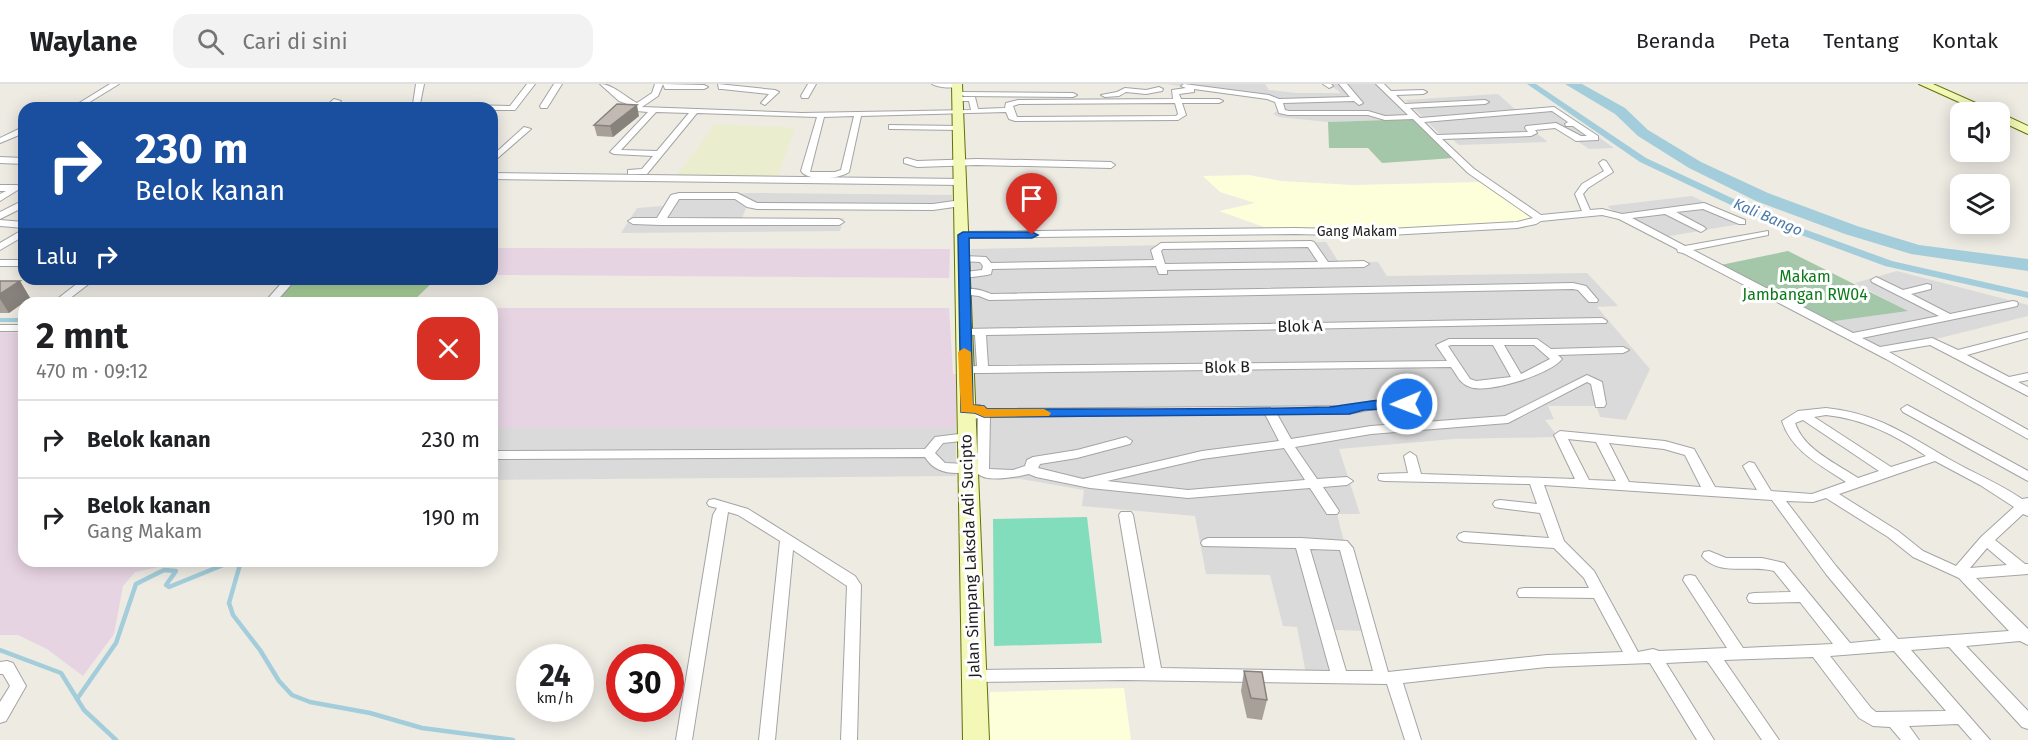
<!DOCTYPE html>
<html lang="id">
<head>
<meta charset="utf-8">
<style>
  body { margin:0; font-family:"Fira Sans",sans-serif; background:#f2f2f2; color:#202124; height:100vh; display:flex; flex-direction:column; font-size:22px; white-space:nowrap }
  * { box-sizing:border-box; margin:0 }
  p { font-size:20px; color:#757577 }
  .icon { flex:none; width:33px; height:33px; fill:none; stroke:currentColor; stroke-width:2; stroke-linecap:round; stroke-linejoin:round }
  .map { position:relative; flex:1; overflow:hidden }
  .side { position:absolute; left:18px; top:213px; width:480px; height:270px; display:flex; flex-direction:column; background:#fff; border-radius:18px; box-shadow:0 3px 15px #0003 }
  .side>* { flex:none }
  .banner { position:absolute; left:18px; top:18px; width:480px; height:183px; border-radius:18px; box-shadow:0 3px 15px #0003; background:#1a4fa0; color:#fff; overflow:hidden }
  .buttons { position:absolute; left:1950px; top:18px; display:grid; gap:12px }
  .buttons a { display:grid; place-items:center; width:60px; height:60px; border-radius:12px; background:#fff; box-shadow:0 3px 15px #0003; font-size:30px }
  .speed { position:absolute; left:516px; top:560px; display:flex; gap:12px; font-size:30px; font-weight:700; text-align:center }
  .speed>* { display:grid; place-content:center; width:78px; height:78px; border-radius:50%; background:#fff; box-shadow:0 3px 15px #0003; line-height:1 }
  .speed small { font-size:15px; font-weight:400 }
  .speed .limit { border:9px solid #d22; background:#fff; color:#111 }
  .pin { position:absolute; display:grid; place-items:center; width:51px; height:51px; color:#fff; margin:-62px -26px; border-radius:50% 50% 50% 0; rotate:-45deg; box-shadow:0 0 6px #0007 }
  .pin .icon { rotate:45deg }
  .me { position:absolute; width:66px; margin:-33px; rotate:269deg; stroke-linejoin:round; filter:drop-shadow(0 0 4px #0008) }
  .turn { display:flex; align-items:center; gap:21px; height:126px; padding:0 18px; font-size:27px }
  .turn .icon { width:78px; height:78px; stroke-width:2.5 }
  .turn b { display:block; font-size:42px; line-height:51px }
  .then { display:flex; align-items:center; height:57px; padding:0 18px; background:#0003; gap:12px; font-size:22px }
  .round { display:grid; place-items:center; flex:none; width:63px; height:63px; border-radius:18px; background:#f2f2f2 }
  .head { display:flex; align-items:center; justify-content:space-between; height:102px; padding:0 18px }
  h1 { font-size:36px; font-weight:700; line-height:45px }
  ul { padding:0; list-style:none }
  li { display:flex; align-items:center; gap:18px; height:78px; padding:0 18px; border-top:2px solid #e0e0e0 }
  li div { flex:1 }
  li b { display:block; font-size:22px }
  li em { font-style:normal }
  header { display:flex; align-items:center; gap:36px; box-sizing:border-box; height:84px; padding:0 30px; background:#fff; border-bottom:2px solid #e0e0e0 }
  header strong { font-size:28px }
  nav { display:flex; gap:33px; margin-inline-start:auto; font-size:21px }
  .search { width:420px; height:54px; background:#f2f2f2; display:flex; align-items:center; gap:15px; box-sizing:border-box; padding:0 21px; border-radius:18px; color:#757577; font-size:22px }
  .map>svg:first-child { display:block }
  .residential { fill:#dbdada }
  .industrial { fill:#e7d4e3 }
  .education { fill:#fdffdb }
  .farmland { fill:#eaedce }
  .forest { fill:#a5cd98 }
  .cemetery { fill:#a4c7aa }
  .pitch { fill:#81ddbc }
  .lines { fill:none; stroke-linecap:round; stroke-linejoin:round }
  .stream-far1 { stroke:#a3cddb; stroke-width:4 }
  .stream { stroke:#a3cddb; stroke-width:4.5 }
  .canal { fill:#a3cddb; fill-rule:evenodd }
  .river { fill:#a3cddb; fill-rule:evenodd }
  .street-casing { stroke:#a4a4a4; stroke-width:2 }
  .secondary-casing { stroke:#627206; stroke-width:2 }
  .street { fill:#fff; fill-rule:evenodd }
  .secondary { fill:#f3f8b6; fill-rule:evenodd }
  .wall { fill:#a7a099 }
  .shaded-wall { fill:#88827d }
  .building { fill:#c2bab2; stroke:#88827d; stroke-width:1.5 }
  .route { fill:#1a73e8; stroke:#114b97; stroke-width:1.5 }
  .slow { fill:#f59e0b }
  .labels { text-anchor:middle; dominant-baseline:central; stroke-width:6; stroke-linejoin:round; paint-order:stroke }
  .far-street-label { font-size:14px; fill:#1d1d1d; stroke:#fff }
  .far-water-label { font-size:15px; font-style:italic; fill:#4b78ab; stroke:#fff }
  .park-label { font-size:16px; fill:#0c7919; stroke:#fff }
  .street-label { font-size:16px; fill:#1d1d1d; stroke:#fff }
</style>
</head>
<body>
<header>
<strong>Waylane</strong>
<div class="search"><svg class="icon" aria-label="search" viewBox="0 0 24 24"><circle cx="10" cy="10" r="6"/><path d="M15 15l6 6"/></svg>Cari di sini</div>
<nav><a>Beranda</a><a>Peta</a><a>Tentang</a><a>Kontak</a></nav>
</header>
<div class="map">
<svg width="2028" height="656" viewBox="0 0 2028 656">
  <rect width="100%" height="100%" fill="#eeebe3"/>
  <g class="residential">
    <path d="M1166,0H1265L1269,6L1296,9H1341L1329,0H1375L1414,35L1328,38L1279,33L1273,30L1277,27L1276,19L1273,15Z"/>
    <path d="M1498,10L1518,28L1557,24L1614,64L1589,65L1556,43L1532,46L1548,58L1459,61L1453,56H1446L1405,16Z"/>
    <path d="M756,109L952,111V125L746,124L742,134H844L840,147L621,149L637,124L663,122L671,110Z"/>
    <path d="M1692,112L1746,139L1664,153L1616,129L1607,122Z"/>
    <path d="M1326,158L1338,177L1378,178L1387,192L1587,189L1618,222L1597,223L1650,285L1626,336L1600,333L1596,322H1548L1554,335L1545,336L1558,353L1453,355L1339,365L1360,430H1337L1367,547L1334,546L1347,590H1306L1297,543L1283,542L1270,491L1206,490L1195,432L1082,422L1084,406L1021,395L973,393L971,165Z"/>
    <path d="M1897,187L2028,221V232L1936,255L1879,263L1828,238L1907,227L1855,199Z"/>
    <path d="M492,344H956V392L492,396Z"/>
  </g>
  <g class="industrial">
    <path d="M492,164L950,165L949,194L492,191Z"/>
    <path d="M492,224H949L953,290H957L956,344H492Z"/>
    <path d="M0,248L24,249V477H213L182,478L135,488L123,502L114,550L83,592L47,565L18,551H0Z"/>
  </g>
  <g class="education">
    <path d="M1249,91L1281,97L1353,101L1482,98L1530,132L1529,135L1517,138L1395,144L1264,143L1219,127L1255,119L1220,108L1203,92Z"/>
    <path d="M1124,604L1131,656H989L990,608Z"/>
  </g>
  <path class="farmland" d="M715,40L795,44L777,95L675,94Z"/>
  <path class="forest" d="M294,195H436L411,219H272Z"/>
  <g class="cemetery">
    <path d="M1414,35L1454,74L1382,79L1368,64H1329L1328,38Z"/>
    <path d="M1788,167L1908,227L1828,238L1716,182Z"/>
  </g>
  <path class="pitch" d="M1087,433L1102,559L994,562L993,435Z"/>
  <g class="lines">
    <path class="stream-far1" d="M0,236H24"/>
    <g class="stream">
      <path d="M241,477L229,519L233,531L260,566L279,597L292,611L310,618L370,629L422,644L513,656"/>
      <path d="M0,566L61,589L84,626L116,656"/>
      <path d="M77,615L116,559L136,500L164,486L176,487L166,501L169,503L233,477"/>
    </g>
    <path class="canal" d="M1527,0H1536L1646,74L1779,136L1892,177L2028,208V214L1885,182L1771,140L1640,78Z"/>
    <path class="river" d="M1565,0H1582L1625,24L1648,46L1701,78L1768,109L1857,142L1919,161L2028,175V187L1911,170L1845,150L1756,117L1689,84L1638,52L1615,30Z"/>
    <g class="street-casing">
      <g id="street">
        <path d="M110,0H119L80,24H71Z"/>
        <path d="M416,0H424L420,20L510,22L527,0H535L515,26H492V24L366,23L362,21L366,19L413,20Z"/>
        <path d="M554,0H562L547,24H541L540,22Z"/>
        <path d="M600,0C613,0 625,13 637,19L652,9L655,0H663L658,12L642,23L802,29L971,26L969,17H954L953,15L957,13H975L978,25L1005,24L1006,19L1018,16L1173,15L1172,6L1186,4L1181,2L1184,0L1269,11L1279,15L1350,13L1339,0H1347L1363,19L1359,21L1354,17L1283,19L1285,26L1289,27H1368L1385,32L1408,31L1376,0H1384L1391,7L1423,6L1427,8L1423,10L1396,11L1405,20L1485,16L1489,18L1485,20L1410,24L1420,34L1554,23L1598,52V56L1576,57L1555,44L1535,46L1537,49L1531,52L1442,55L1474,85L1541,131L1582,127L1575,110L1582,100L1604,87L1599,79L1603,76L1606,77L1613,88L1588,104L1583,110L1590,126L1602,125L1622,130L1704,119L1745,136V140H1739L1703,125L1676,128L1704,143L1706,145L1701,148L1665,130L1632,134L1685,162L1768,147V151L1693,166L1853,249L1939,232L1872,198L1871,196L1876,193L1903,206L1927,200L1931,201V205L1911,210L1950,230L2013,217L2017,218L2018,220L2017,222L2013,223L1862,254L1880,263L1932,254L1958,266L2028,248V254L1967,271L2009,293L2028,289V296L2018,298L2028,303V312L1930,261L1889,268L2028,346V355L1886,275L1683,169L1678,168L1677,165L1619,135L1602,131L1541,137L1536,140L1517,144L1371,152L1296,150L963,154L958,151L963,148L1296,144L1371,146L1517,138L1533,134L1468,89L1413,35L1385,36L1368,31H1288L1279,29L1275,18L1267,15L1194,5V8L1179,10L1181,15H1219L1223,17L1219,19H1182L1186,31L1178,36L1015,37L1009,35L1006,28L861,32L849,88C840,95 808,98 801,87L817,33L697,29L647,90H628V86L642,85L653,72L614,70L610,68L648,28L636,27L635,23L619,17ZM1175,19L1178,30L1176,32L1017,33L1013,22L1019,20ZM1552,27L1568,38L1565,40L1566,42H1573L1587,52H1581L1556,39L1526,42L1525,44L1528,48L1437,51L1424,38ZM656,28L689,29L657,67L621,66ZM854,32L841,86L835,88H810L824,33Z"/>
        <path d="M663,0L704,1L708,3L704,5H665Z"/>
        <path d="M718,0L775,6L779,8L765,21L761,19L769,10L722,5H719Z"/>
        <path d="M808,0H816L808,14H802L801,12Z"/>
        <path d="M932,0H960L961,1C954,5 939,4 932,0Z"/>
        <path d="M1323,0H1331L1333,2L1329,4Z"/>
        <path d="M1159,3L1163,5L1162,7L1146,10L1126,8L1119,12L1105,13L1101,11L1117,8L1125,4L1146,6Z"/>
        <path d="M961,8L1073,9L1077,11L1073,13L964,12L960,10Z"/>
        <path d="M334,15L341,17L333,24H324Z"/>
        <path d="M889,41L959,42L963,44L959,46L892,45H889Z"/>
        <path d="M524,43L531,45L492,79V72Z"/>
        <path d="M21,44H24V49L0,59V54Z"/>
        <path d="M0,73L24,74V80L0,79Z"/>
        <path d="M907,74L917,77L977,75L1111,78L1115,81L1111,84L977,81L917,83L904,79V75Z"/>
        <path d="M492,89L962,95L966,98L962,101L492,95Z"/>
        <path d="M0,101H17L21,104L0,117V110L6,107H0Z"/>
        <path d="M679,109H737L757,119L933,120L961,116L966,119L961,122L933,126L757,125L747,123L735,115H679L667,134L839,135L844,138L839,141H660L633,140L628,137L633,134H657L671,111Z"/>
        <path d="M24,116V123L0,135V128Z"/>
        <path d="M0,136L24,138V144L0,142Z"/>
        <path d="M24,145V152L0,166V159Z"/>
        <path d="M1311,157L1314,158L1328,178L1364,177L1369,180L1364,183L1167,186V190H1159L1156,182L992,185L991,190L987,191L965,194L960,191L965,188L982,186L983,182L980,178L961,177V173L964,172L986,173L991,179L1154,176L1151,166L1161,159ZM1308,163L1318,178L1165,180L1161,167L1163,165Z"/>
        <rect x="0" y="176" width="24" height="6"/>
        <path d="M83,195H95L64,219H52Z"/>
        <path d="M285,195H296L275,219H264Z"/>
        <path d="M1573,199L1586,202L1598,216L1597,218H1589L1578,206L1573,205L989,216L979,212L961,210L960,208C968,202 982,206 991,210Z"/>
        <path d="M1602,234L1607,237L1606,239L986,251L988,282L1447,277L1436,261L1449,255H1537L1551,265L1623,263L1629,266L1623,269L1558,271L1562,275C1551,290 1488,310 1470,303C1460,300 1457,291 1451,283L983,289H965L959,286L965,283L977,282L975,251L960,250L959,248L964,245ZM1451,261H1493L1511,293L1476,297L1470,295L1448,262ZM1504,261H1534L1550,275L1521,290Z"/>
        <rect x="0" y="241" width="24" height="6"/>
        <path d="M1587,291L1602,298L1606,320L1604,323H1596L1591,300L1587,298L1508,339L1371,350L1295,363L1317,395L1347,393L1353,397L1347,401L1323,403L1339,427L1337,430H1327L1310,404L1188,414L1090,404L1036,393L1029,390C1016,393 986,399 977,389L978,334L966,337L960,333L962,330L975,327L973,325L975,322L979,321L987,325L1349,322L1373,317L1421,316L1417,307L1423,303L1427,305L1433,317L1428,323L1424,324L1373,325L1349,330H1277L1291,355L1371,342L1505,332ZM1265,330L1279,357L1202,367L1083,395L1038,384L1040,380L1077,374L1130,360L1132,357L1126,353L1077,366L1033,373L1027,376L1025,382L1013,386L989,385L990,333ZM1284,364L1305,396L1188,406L1107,397L1202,375Z"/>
        <path d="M1907,321L2028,387V397L1903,328L1901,325Z"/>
        <path d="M1826,324C1877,329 1907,351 1949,375C1973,389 1999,399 2022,415L2028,414V432L2023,430L1995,456L2025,480H2028V490L1976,494L2028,545V561L2020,557L1966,562L2028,627V645L2022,643L1949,563L1911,566L1990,656H1972L1958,640L1909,642L1919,656H1901L1890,643L1873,642L1859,634L1813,573L1724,576L1779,656H1762L1707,577L1666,579L1714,656H1697L1650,579L1547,583L1403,599L1421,656H1405L1387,600L1124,596L973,598L967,596L965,592L967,588L973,586L1145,584L1119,431L1121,428H1131L1133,431L1161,584L1330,587L1296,464L1203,462L1201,459L1203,456L1208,454H1301L1347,457L1353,464L1388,588L1547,571L1623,568L1594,514L1519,513L1517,509L1519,505L1524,504H1589L1584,494L1554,464L1464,458L1459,456L1457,453L1459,450L1464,448L1549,454L1540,429L1500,424L1495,423L1493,420L1495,417L1500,416L1537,420L1530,400L1384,397L1379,396L1378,393L1379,390L1408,389L1404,372L1410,368L1416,372L1421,390L1575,395L1554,351L1560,347L1665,357L1694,365L1715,403L1757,406L1743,382L1749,378L1754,379L1771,407L1812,410L1846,398C1821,381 1792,368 1782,337L1798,327ZM1826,331C1864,335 1895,351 1926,372L1891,383L1814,333ZM1803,336L1879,387L1858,394C1836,379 1804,366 1795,339ZM1568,355L1596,358L1616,397L1589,396ZM1609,359L1664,365L1685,371L1701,403L1629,398ZM1935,377L1980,401L2014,423L1981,453L1956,482L1923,467L1898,447L1839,410ZM1544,401L1772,416L1826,490L1881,556L1850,559L1784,479L1762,474H1726L1709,467L1704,468L1702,472C1718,493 1752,480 1774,487L1791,508L1754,509L1749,510L1747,514L1749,518L1754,519L1800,518L1833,560L1743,564L1695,492L1690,491L1685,492L1683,496L1727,564L1659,567L1653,565L1638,568L1594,487L1564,457ZM1826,414L1888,453L1913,473L1959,494L2009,547L1898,555L1836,482L1786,417L1813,418ZM1987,464L2007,481L1970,484ZM1310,465L1340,466L1373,587H1346ZM1894,567L1946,627L1876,628L1871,624L1830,572Z"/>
        <path d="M967,349L971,350L973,353L971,356L943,359L935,369L945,379L968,380L974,384L973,387C955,391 935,390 925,373L492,375V367L925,365L935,353Z"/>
        <path d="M714,415L748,425L855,492L861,501L857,656H841L847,502L793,466L775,656H759L780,457L738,431L728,428L692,656H676L713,431L717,424L709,422L707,419L709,416Z"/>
        <path d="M7,577L13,579L26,602L6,637L0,639V618L10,602L3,590H0V578Z"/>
      </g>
    </g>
    <g class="secondary-casing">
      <g id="secondary">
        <path d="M952,0H962L989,656H963Z"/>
        <path d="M1919,0H1933L1996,28H1981Z"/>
        <path d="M2000,29L2028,42V50L2000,37Z"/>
      </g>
    </g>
    <use href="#street" class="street"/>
    <use href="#secondary" class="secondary"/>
  </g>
  <g class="wall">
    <path d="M639,32L613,53L597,52L594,41Z"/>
    <path d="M0,197H20L30,214L9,229H0Z"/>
    <path d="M1244,587L1267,616L1262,636L1247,634L1241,607Z"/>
  </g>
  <g class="shaded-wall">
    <path d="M637,21L639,32L613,53L610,42Z"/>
    <path d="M20,197L30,214L9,229L0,215V210Z"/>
  </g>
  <g class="building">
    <path d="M617,20L637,21L610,42L594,41Z"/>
    <path d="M0,197H20L0,210Z"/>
    <path d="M1244,587L1262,588L1267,616L1251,614Z"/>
  </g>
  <path class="route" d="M963,148H1032L1038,151L1032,154H969L973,321L984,322L987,325C1101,325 1215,326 1329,323C1346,322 1403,308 1414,320L1407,324L1364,326L1349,330L984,333L975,329L961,328L958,151Z"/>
  <path class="slow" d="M964,264L971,268L973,321L984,322L987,325H1044L1051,329L1049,332L984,333L975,329L961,328L958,268Z"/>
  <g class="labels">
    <g class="far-street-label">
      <text x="1357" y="147">Gang Makam</text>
    </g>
    <g class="far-water-label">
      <text transform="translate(1768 133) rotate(23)">Kali Bango</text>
    </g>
    <g class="park-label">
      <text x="1805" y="192">Makam<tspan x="1805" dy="18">Jambangan RW04</tspan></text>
    </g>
    <g class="street-label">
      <text transform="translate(1300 242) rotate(-1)">Blok A</text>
      <text transform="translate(1227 283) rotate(-1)">Blok B</text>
      <text transform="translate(970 472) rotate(-92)">Jalan Simpang Laksda Adi Sucipto</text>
    </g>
  </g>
</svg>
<div class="buttons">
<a><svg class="icon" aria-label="sound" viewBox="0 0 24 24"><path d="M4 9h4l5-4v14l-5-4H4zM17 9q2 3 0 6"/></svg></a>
<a><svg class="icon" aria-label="layers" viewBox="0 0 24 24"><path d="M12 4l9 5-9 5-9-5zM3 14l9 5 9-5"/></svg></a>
</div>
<div class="speed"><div>24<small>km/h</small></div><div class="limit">30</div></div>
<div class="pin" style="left:1032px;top:151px;background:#d93025"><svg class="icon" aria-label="arrive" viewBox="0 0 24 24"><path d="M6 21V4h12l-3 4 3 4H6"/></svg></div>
<svg class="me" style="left:1407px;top:320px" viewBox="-20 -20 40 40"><circle r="17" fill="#1a73e8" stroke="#fff" stroke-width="3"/><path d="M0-11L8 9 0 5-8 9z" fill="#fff"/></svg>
<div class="banner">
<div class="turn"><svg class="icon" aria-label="right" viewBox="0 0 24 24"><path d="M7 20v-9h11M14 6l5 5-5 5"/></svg><div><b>230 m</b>Belok kanan</div></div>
<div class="then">Lalu<svg class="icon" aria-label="right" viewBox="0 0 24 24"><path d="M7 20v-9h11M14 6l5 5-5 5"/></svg></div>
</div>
<section class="side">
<div class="head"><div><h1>2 mnt</h1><p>470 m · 09:12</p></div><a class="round" style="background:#d93025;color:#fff"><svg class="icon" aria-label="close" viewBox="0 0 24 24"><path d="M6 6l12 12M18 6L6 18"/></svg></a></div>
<ul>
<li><svg class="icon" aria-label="right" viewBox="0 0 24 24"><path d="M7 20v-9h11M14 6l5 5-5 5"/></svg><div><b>Belok kanan</b></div><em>230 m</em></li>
<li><svg class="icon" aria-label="right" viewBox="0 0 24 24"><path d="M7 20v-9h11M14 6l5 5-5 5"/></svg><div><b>Belok kanan</b><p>Gang Makam</p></div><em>190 m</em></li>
</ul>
</section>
</div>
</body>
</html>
